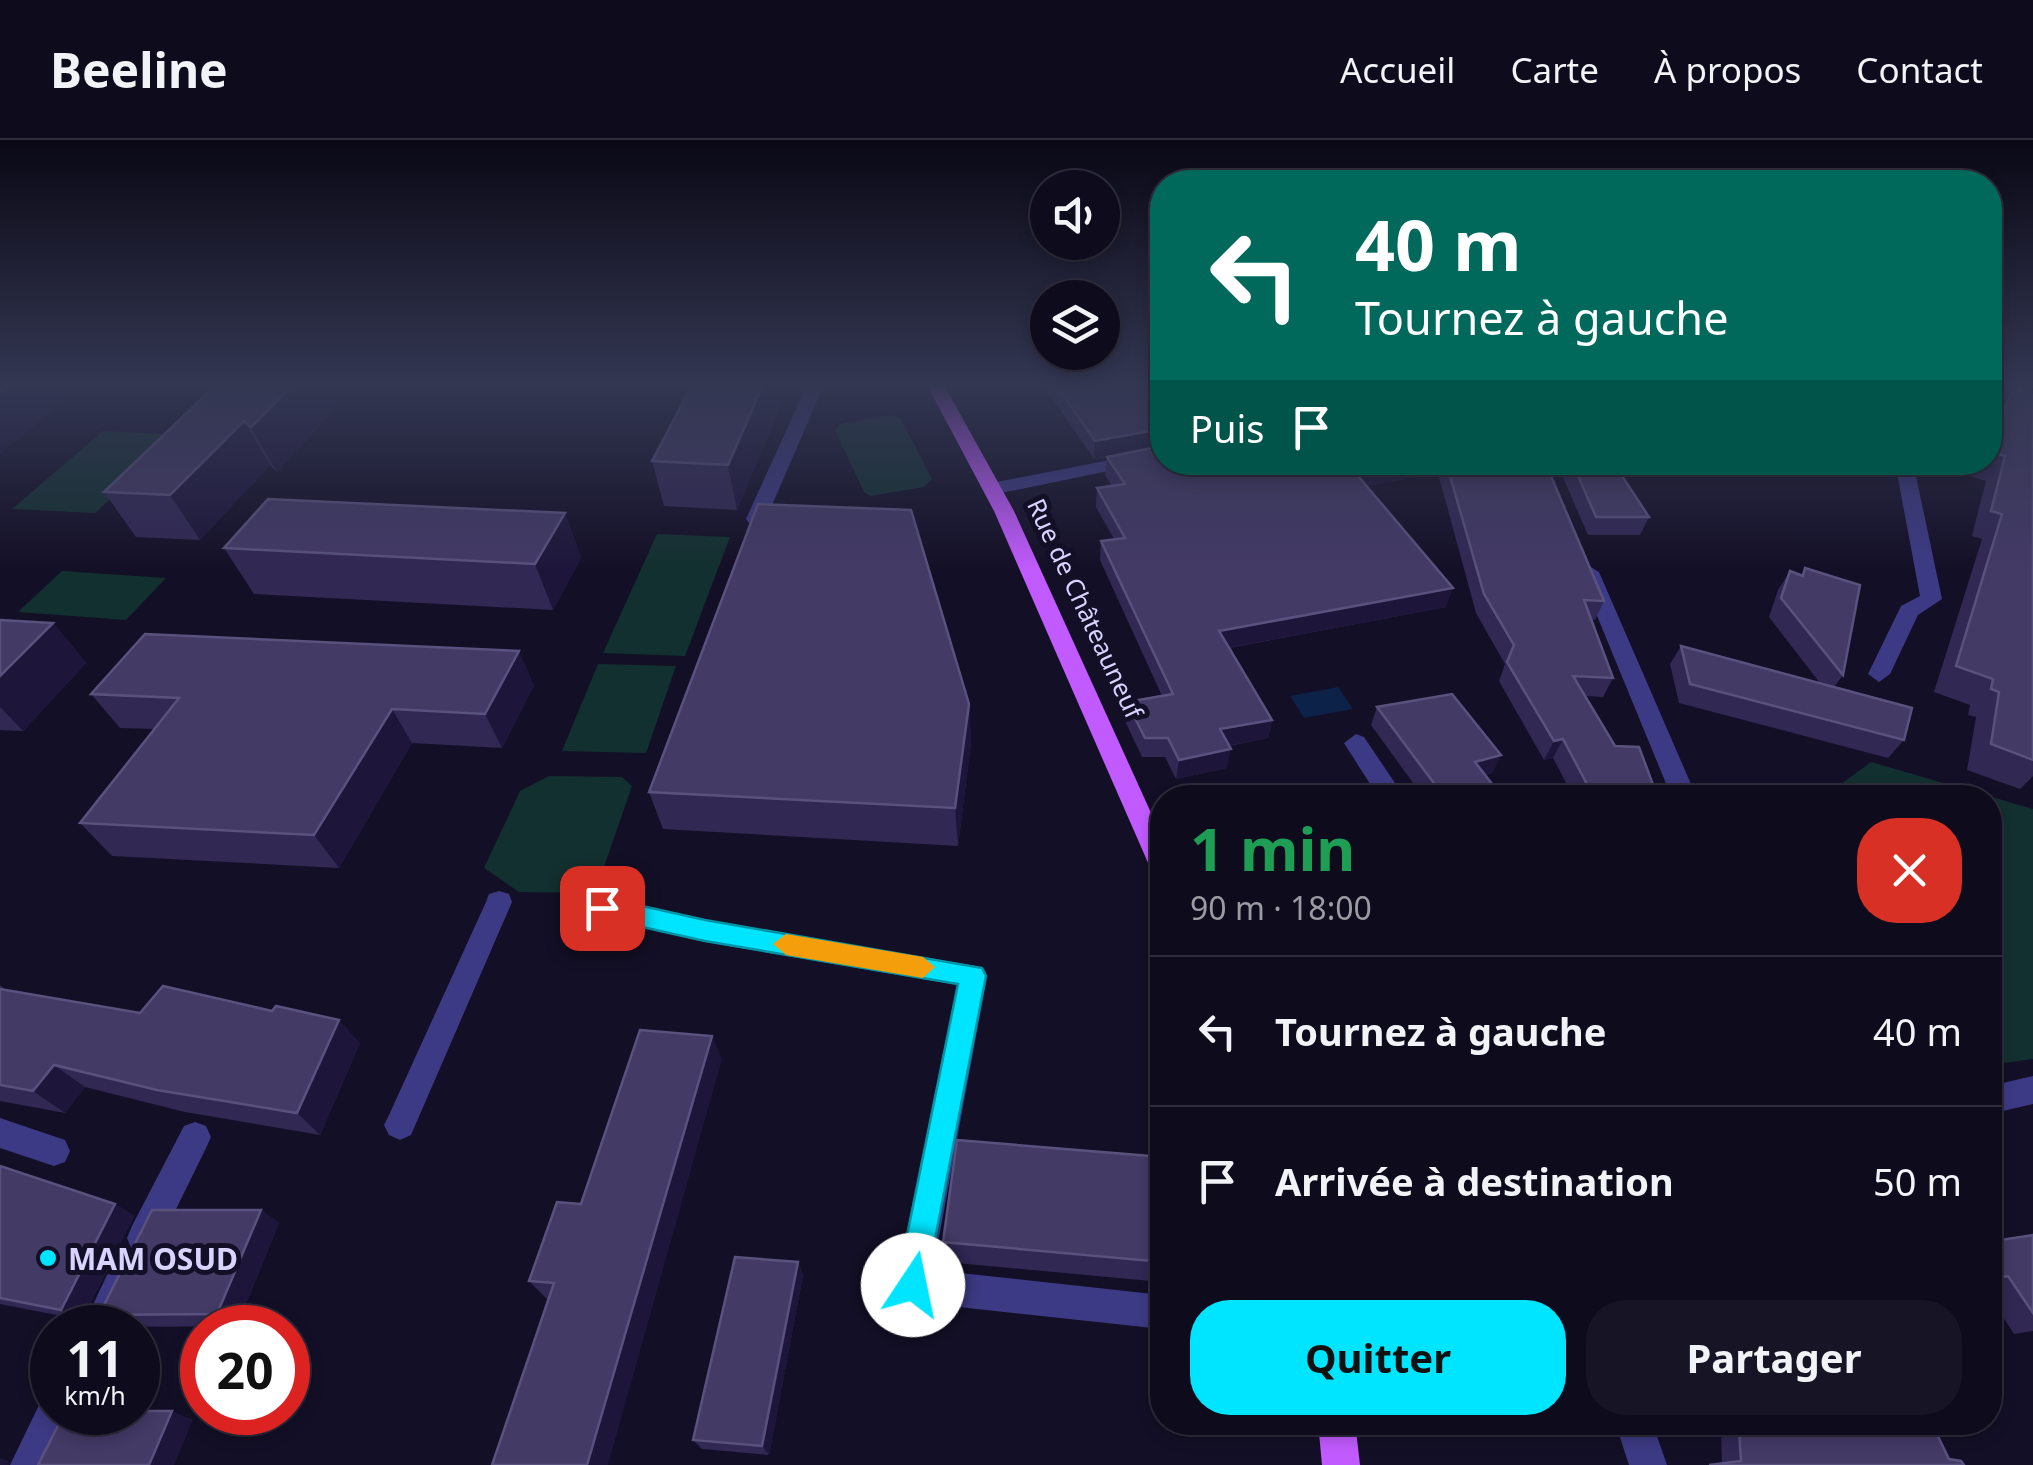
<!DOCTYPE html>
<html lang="fr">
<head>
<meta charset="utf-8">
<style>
  body { margin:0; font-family:"Noto Sans",sans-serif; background:#171425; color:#f1f3f6; height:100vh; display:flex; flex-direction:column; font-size:38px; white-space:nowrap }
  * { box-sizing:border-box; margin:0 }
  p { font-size:32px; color:#9b9ba3 }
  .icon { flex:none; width:55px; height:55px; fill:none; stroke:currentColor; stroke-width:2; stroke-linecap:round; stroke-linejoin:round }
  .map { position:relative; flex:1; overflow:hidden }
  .details { position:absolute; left:1150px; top:645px; width:852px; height:650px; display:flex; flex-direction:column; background:#0e0b1c; border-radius:40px; box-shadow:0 5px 15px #0003,0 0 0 2px #2e2b3b }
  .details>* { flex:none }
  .guide { position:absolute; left:1150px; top:30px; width:852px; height:305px; border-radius:40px; box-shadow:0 5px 15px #0003,0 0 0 2px #2e2b3b; background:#00695c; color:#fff; overflow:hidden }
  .controls { position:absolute; left:1030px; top:30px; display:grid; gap:20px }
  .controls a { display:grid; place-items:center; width:90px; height:90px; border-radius:50%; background:#0e0b1c; box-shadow:0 5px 15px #0003,0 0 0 2px #2e2b3b; font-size:50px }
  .speed { position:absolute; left:30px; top:1165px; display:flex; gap:20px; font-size:50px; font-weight:700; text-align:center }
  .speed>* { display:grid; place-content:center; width:130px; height:130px; border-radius:50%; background:#0e0b1c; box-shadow:0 5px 15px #0003,0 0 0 2px #2e2b3b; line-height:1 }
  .speed small { font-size:25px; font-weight:400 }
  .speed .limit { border:15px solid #d22; background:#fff; color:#111 }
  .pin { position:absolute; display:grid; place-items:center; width:85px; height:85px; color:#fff; margin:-42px; border-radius:20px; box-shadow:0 5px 15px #0006 }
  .me { position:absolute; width:110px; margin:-55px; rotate:11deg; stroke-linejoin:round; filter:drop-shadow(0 0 8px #0008) }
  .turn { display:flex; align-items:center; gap:35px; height:210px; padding:0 40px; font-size:45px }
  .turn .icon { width:130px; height:130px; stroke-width:2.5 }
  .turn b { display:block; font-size:70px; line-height:85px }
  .then { display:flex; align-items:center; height:95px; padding:0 40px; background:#0003; gap:20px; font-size:38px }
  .round { display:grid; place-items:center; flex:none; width:105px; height:105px; border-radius:40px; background:#171425 }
  .overview { display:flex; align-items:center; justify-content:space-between; height:170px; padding:0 40px }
  h1 { font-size:60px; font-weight:700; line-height:75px; color:#1e9e55 }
  .primary-button { display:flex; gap:20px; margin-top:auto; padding:20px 40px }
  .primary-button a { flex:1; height:115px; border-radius:40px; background:#00e5ff; color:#111; font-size:40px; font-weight:700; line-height:115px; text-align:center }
  .primary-button a+a { background:#171425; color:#f1f3f6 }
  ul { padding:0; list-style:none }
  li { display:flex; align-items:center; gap:30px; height:150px; padding:0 40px; border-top:2px solid #2e2b3b }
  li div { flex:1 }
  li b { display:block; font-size:38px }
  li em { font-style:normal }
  header { display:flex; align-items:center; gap:60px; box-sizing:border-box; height:140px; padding:0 50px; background:#0e0b1c; border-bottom:2px solid #2e2b3b }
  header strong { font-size:48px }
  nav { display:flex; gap:55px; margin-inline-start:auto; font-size:35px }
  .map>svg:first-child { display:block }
  .green { fill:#12302f }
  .water { fill:#0c2248 }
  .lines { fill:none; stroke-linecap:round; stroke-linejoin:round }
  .minor { fill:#3d3a85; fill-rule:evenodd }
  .major { fill:#c25bff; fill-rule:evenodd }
  .wall { fill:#312854 }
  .shaded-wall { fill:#1d163a }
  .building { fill:#433a66; stroke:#5a527e; stroke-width:2.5 }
  .route { fill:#00e5ff; stroke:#0095a6; stroke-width:2.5 }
  .slow { fill:#f59e0b }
  .poi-dot { fill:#00e5ff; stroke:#130f26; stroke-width:4 }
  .labels { text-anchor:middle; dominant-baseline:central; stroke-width:10; stroke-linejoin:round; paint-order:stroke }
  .street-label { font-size:25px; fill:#d9d4ff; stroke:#130f26 }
  .near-poi-label { font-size:30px; font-weight:bold; fill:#d9d4ff; stroke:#130f26; text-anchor:start }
</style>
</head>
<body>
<header>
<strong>Beeline</strong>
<nav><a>Accueil</a><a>Carte</a><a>À propos</a><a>Contact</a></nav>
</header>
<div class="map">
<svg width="2033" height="1325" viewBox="0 0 2033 1325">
  <rect width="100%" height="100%" fill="#130f26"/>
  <g class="green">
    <path d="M892,275L901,279L932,339L924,347L870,356L864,352L835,290L840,284Z"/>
    <path d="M103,291L180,295L95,373L12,369Z"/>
    <path d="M657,394L730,397L685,516L603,513Z"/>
    <path d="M62,431L166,438L126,480L18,472Z"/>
    <path d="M598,524L676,526L646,613L562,611Z"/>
    <path d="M1871,622L2033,669V919L1990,925V658H1822Z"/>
    <path d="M549,636L622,637L632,646L595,753L519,752L484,728L520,651Z"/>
  </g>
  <path class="water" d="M1338,547L1353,569L1304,578L1290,556Z"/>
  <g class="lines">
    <g class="minor">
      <path d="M807,245H824L766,379L756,385L749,383L746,379Z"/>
      <path d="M1162,310V320L991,355L982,349L991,343Z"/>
      <path d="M1895,322H1913L1942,459L1918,475L1890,534L1879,542L1868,534L1901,466L1920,456Z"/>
      <path d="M1589,426L1599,432L1697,658H1672L1579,432Z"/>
      <path d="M1356,594L1364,597L1405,658H1379L1344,603Z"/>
      <path d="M499,751L509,754L512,762L411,995L400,1000L389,995L384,985L389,975L486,762L489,754Z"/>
      <path d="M602,756L705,780L983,827L987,836L933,1130L1162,1155V1189L913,1162L901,1157L896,1145L957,845L705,802L602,778L592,775L588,767L592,759Z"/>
      <path d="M2033,936V964L1990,974V946Z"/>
      <path d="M0,978L65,1000L70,1011L65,1022L54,1026L0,1008Z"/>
      <path d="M195,982L206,986L211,997L206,1008L156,1110L144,1115L132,1110L127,1098L132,1086L184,986Z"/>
      <path d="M119,1130L131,1135L136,1147L118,1188H82L107,1135Z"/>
      <path d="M52,1255V1272H73L49,1325H10L42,1259Z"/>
      <path d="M1615,1282H1652L1667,1325H1629Z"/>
    </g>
    <g class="major">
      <path d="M927,245H944L1014,371L1162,697V735L1153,732L1149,725L994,371Z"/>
      <path d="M1318,1282H1355L1360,1325H1322Z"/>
    </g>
  </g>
  <g class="wall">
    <path d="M216,245H356L277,332L270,325L200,400L136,397L104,352Z"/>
    <path d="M692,245H789L737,370L664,366L652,321Z"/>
    <path d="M1043,245H1162V322H1545L1604,461L1595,480L1591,479L1613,538L1603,557L1585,556L1615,606L1658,658H1574L1553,618L1544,620L1499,541L1505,524L1476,473L1438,333L1366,346L1446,467L1229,508L1272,580L1268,598L1229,606L1227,628L1176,639L1165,617H1142L1125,581L1127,562L1162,556L1100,420L1101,401L1114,399L1096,367L1097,348L1112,346L1105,335L1107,317L1094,319Z"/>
    <path d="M2013,249L2033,254V636L2020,649L1967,630L1976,577L1968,575L1970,565L1934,552L1982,399L1972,396L1986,341L1969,336L1975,322H1990V287L1996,274Z"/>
    <path d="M1561,322H1572L1649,377L1640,395H1588L1559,328Z"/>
    <path d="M1620,322H1670L1665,332L1624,330Z"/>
    <path d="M1769,322H1837L1831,332L1773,329Z"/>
    <path d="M565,373L581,418L553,470L254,454L224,408Z"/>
    <path d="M1805,428L1843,535L1834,547L1904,600L1888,618L1679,563L1670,524L1681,506L1820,543L1769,477L1778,450L1790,431L1801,435Z"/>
    <path d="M0,480L53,483L86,523L23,591L0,590Z"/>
    <path d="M534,545L502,608L412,603L339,728L112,716L80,683L154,589L120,588L91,554Z"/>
    <path d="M969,564L971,603L958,706L663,689L649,652Z"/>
    <path d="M1377,567L1501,615L1492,633L1485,635L1503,658H1424L1371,585Z"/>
    <path d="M1777,647L1840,658H1769Z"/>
    <path d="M0,845L6,850L140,873L360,903L320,995L185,972L85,947L65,973L0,961Z"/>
    <path d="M722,919L548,1159H547L529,1141L581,1064Z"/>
    <path d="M1162,1017V1142L946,1122L943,1102Z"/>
    <path d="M0,1026L115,1064L134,1076L82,1180L0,1164Z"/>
    <path d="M261,1070L279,1083L237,1186L123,1187L99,1175Z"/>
    <path d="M1990,1085L2001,1100L2033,1095V1191L2014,1194L1990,1157Z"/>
    <path d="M798,1122L803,1135L769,1315L702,1309L693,1300Z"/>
    <path d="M1403,1282L1562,1283L1547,1292L1404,1289Z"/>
    <path d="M1746,1282H1931L1949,1319L1722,1323L1721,1298L1731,1293L1730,1291Z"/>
  </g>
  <g class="shaded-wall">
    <path d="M9,245H84L0,314V252Z"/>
    <path d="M293,245H356L277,332L251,287Z"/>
    <path d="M763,245H789L737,370L728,325Z"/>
    <path d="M974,245H994L974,248Z"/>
    <path d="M244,281L270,325L200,400L170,355Z"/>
    <path d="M1162,289V307L1094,319L1095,301Z"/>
    <path d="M1397,322H1441L1438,333L1348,349L1353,330Z"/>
    <path d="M565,373L581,418L553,470L535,424Z"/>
    <path d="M1453,448L1446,467L1216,510L1219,491Z"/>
    <path d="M53,483L86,523L23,591L0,567V536Z"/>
    <path d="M519,511L534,545L502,608L485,574Z"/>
    <path d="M969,564L971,603L958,706L955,668Z"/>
    <path d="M392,569L412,603L339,728L314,695Z"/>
    <path d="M1272,580L1268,598L1216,608L1220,589Z"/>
    <path d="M1563,599L1553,618L1544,620L1554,601Z"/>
    <path d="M1231,609L1227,628L1176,639L1179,620Z"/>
    <path d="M1501,615L1492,633L1466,640L1475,622Z"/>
    <path d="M339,880L360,903L320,995L297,973Z"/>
    <path d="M712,896L722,919L608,1325H587Z"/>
    <path d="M54,925L85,947L65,973L33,951Z"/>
    <path d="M115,1064L134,1076L82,1180L61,1170Z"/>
    <path d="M261,1070L279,1083L237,1186L217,1174Z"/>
    <path d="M798,1122L803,1135L769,1315L762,1306Z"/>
    <path d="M172,1271L193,1280L174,1325H149Z"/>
    <path d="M0,1318L8,1321L9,1325H0Z"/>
  </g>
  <g class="building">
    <path d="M0,245H9L0,252Z"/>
    <path d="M216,245H293L251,287L244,281L170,355L104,352Z"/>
    <path d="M692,245H763L728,325L652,321Z"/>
    <path d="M1056,245H1162V289L1095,301Z"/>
    <path d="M2013,249L2033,254V620L1991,604L1999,552L1991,549L1993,539L1956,526L2002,374L1991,371L2005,316L1990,312V304Z"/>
    <path d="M1162,306V322H1397L1353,330L1453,448L1219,491L1272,580L1220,589L1231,609L1179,620L1168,598H1145L1127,562L1173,554L1101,401L1125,398L1097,348L1125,344L1107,317Z"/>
    <path d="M1446,322H1545L1604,461L1584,460L1613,538L1573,536L1615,606L1639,607L1658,658H1618L1614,646H1588L1563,599L1554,601L1507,522L1514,505L1484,454Z"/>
    <path d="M1572,322H1613L1649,377H1596Z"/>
    <path d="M268,359L565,373L535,424L224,408Z"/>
    <path d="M758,364L911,370L969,564L955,668L649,652Z"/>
    <path d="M1805,428L1860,445L1843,535L1781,458L1790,431L1803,436Z"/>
    <path d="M0,480L53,483L0,536Z"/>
    <path d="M145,494L519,511L485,574L392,569L314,695L80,683L179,558L91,554Z"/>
    <path d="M1681,506L1912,568L1904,600L1690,544Z"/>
    <path d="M1452,554L1501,615L1475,622L1503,658H1445L1377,567Z"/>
    <path d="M1833,645L1840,658H1783L1777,647Z"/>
    <path d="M163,846L272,871L276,866L339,880L297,973L157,950L54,925L33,951L0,945V849L140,873Z"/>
    <path d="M640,890L712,896L587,1325H492L554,1143L529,1141L557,1062L581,1064Z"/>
    <path d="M957,1000L1162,1017V1122L943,1102Z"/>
    <path d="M0,1026L115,1064L61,1170L0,1158Z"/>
    <path d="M152,1070H261L217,1174L99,1175Z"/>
    <path d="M1990,1085L2001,1100L2033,1095V1173L2008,1136L1990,1139Z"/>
    <path d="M735,1117L798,1122L762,1306L693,1300Z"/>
    <path d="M138,1271H172L149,1325H38L65,1272H138Z"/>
    <path d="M1748,1282H1931L1949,1319L1961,1321L1964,1325H1709L1741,1321L1739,1290L1752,1289Z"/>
  </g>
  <linearGradient id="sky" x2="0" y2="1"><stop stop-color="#0a0815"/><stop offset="0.57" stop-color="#333752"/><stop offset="1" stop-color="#333752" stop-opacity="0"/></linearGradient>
  <rect width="2033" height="431" fill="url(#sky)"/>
  <path class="route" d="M602,757L705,780L982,828L986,836L924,1156L913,1161L902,1156L897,1145L958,844L705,801L602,778L589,768Z"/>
  <path class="slow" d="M786,794L923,817L935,827L923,838L786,815L773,804Z"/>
  <circle class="poi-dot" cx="48" cy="1118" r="10"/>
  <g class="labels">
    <g class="street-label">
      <text transform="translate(1086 468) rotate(65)">Rue de Châteauneuf</text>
    </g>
    <g class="near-poi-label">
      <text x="68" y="1118">MAM OSUD</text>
    </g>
  </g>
</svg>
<div class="controls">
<a><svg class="icon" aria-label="sound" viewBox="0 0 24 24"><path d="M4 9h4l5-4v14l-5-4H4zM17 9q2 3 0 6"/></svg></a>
<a><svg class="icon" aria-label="layers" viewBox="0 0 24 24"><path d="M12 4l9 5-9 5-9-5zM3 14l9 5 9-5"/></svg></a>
</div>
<div class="speed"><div>11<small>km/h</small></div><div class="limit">20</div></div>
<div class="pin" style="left:602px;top:768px;background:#d93025"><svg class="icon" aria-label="arrive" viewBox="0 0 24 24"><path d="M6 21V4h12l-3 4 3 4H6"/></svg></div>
<svg class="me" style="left:913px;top:1145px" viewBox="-20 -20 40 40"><circle r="19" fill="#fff"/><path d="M0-13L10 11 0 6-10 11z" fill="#00e5ff"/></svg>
<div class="guide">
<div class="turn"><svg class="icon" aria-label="left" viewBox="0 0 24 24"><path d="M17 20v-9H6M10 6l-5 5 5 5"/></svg><div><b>40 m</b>Tournez à gauche</div></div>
<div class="then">Puis<svg class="icon" aria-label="arrive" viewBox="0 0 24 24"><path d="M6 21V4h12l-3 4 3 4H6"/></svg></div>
</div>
<section class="details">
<div class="overview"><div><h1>1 min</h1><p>90 m · 18:00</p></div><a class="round" style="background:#d93025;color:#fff"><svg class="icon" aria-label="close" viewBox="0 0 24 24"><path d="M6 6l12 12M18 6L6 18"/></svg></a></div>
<ul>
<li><svg class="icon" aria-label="left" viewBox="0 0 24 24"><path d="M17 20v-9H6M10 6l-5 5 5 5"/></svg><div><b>Tournez à gauche</b></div><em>40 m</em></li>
<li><svg class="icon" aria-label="arrive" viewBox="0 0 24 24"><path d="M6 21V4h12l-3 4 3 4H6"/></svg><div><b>Arrivée à destination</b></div><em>50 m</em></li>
</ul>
<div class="primary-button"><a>Quitter</a><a>Partager</a></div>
</section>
</div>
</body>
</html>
